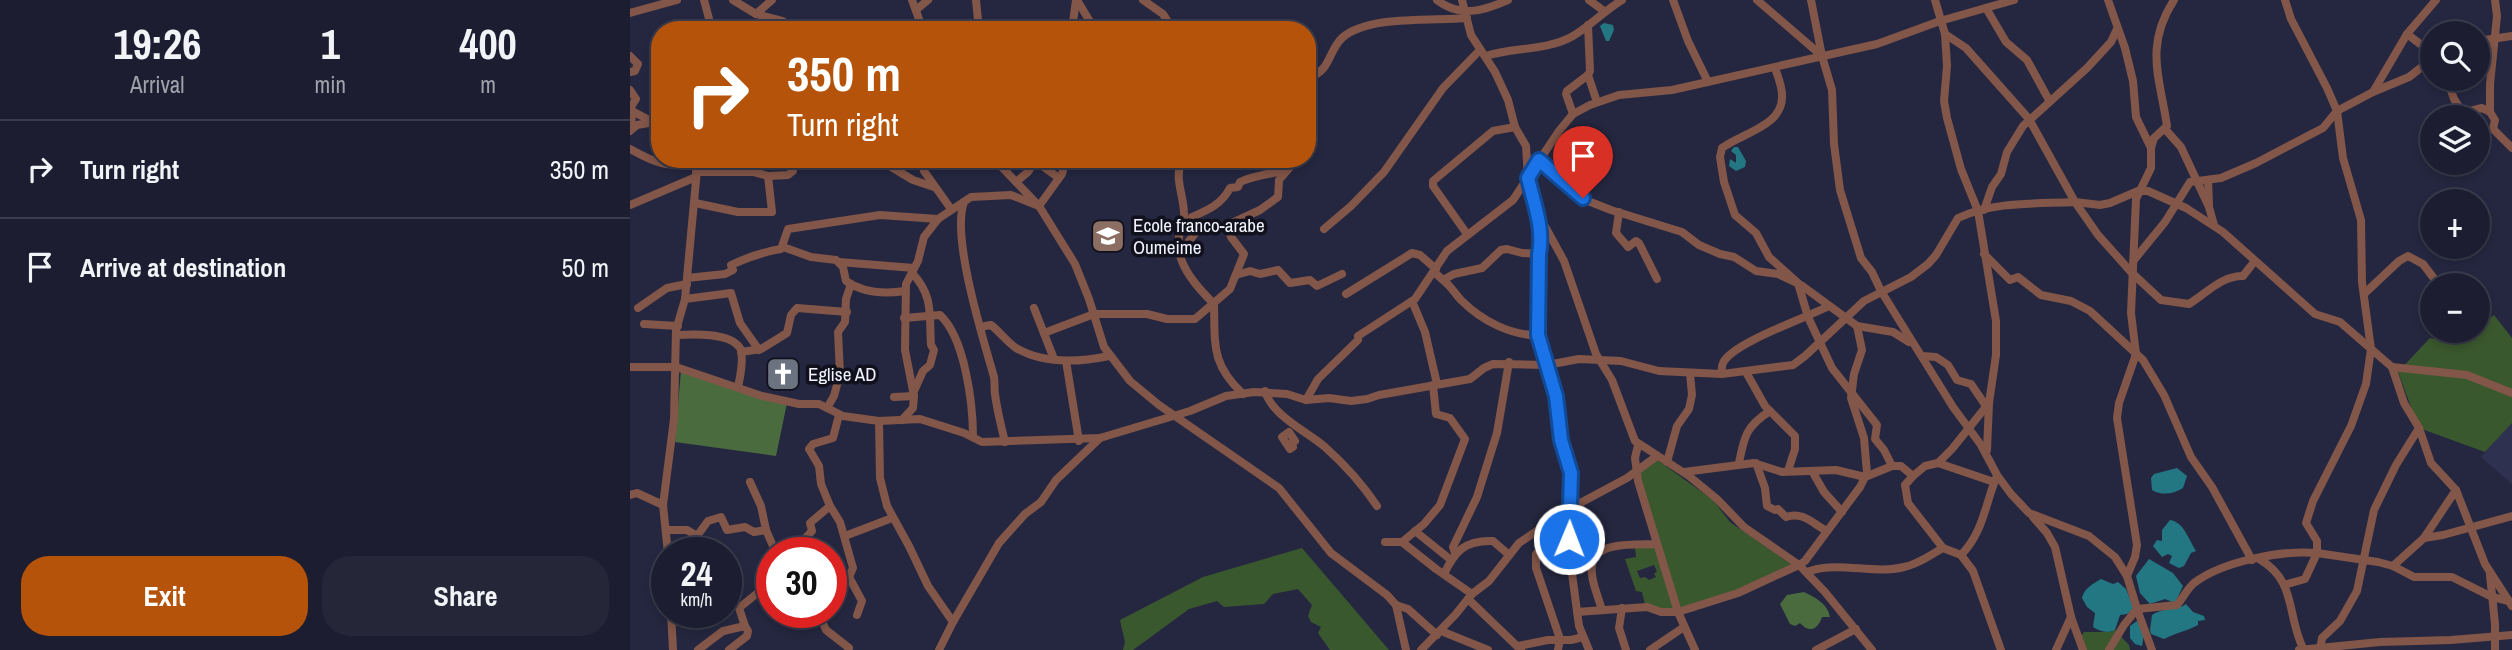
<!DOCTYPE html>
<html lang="en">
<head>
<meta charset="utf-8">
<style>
  body { margin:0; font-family:"Archivo Narrow",sans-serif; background:#252638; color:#f1f3f6; height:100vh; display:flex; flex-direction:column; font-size:26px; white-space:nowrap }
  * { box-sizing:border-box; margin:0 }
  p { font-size:23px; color:#a0a2ab }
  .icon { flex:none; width:38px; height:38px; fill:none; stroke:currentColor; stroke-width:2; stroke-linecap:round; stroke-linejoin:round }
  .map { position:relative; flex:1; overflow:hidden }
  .side { display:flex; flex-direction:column; background:#1c1d30; width:630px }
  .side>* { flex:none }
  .guide { position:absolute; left:21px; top:21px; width:665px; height:147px; border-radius:28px; box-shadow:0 4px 10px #0003,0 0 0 2px #3a3b4c; background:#b45309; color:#fff; overflow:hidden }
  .tools { position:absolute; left:1790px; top:21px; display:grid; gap:14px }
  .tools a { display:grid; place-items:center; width:70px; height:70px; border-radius:50%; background:#1c1d30; box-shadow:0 4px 10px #0003,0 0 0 2px #3a3b4c; font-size:35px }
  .speed { position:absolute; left:21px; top:537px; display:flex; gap:14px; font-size:35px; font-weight:700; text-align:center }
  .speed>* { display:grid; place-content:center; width:91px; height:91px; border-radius:50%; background:#1c1d30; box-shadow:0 4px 10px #0003,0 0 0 2px #3a3b4c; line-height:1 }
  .speed small { font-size:18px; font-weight:400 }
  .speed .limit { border:10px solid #d22; background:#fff; color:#111 }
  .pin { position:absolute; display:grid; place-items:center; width:60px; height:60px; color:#fff; margin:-72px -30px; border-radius:50% 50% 50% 0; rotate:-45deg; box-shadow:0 0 7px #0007 }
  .pin .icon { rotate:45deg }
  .me { position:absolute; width:77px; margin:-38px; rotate:1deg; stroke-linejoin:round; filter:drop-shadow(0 0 5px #0008) }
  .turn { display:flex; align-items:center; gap:24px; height:147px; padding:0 21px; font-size:32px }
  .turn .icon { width:91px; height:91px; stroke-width:2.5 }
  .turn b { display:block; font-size:49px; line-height:60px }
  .eta { display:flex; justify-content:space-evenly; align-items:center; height:119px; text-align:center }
  .eta b { font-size:42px; font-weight:700; line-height:49px }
  .primary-button { display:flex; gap:14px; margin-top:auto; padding:14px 21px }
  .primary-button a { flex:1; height:80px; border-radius:28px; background:#b45309; color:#fff; font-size:28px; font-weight:700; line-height:80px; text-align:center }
  .primary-button a+a { background:#252638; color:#f1f3f6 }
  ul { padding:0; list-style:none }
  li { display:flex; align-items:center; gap:21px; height:98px; padding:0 21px; border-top:2px solid #3a3b4c }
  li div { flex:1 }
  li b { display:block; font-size:26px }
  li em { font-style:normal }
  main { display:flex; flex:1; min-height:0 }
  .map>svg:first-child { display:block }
  .built { fill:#2f3150 }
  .green { fill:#3a582e; fill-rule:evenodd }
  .forest { fill:#4a6b3e }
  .water { fill:#227782 }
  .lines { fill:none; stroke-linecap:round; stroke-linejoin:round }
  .street { stroke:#825648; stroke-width:8 }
  .route-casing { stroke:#114b97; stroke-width:18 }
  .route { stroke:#1a73e8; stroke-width:12 }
  .labels { text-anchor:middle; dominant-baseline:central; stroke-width:7; stroke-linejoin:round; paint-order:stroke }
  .poi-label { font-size:19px; fill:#f1f3fd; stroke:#10111c; text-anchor:start }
</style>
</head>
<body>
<main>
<section class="side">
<div class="eta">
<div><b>19:26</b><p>Arrival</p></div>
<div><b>1</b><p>min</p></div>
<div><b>400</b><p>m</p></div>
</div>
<ul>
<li><svg class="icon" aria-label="right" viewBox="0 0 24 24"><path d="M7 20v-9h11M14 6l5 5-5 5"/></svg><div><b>Turn right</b></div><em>350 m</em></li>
<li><svg class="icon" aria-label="arrive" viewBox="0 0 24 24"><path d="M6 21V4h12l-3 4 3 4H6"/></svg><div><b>Arrive at destination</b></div><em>50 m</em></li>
</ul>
<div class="primary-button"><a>Exit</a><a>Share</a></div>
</section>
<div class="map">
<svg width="1882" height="650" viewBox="0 0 1882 650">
  <rect width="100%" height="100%" fill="#252740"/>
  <path class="built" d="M1882,423V484L1851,457Z"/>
  <g class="green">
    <path d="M1864,315L1882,338V423L1855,452L1789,428L1768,372L1800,338L1823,342L1840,331H1848V326Z"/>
    <path d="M1026,459L1083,500L1100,522L1162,565L1109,591L1050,609L1009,474Z"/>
    <path d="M1027,545L1046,610L1031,611L1015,605L1012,592L1006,591L995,559L1006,557L1005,547ZM1024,565L1027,571L1024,574L1026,577L1019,580L1015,577L1010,578L1007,571Z"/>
    <path d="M672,548L759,650H700L688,633L691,627L681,622L678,616L682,605L668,589L643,594L634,604L594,607L587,601L559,609L503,650H493L495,642L490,620L573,577Z"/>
    <path d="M1485,630L1499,645L1500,650H1454L1449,639L1454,632H1480Z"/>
  </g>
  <g class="forest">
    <path d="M51,370L157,403L146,456L45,442Z"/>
    <path d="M1174,592C1186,598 1198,604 1200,617H1192C1188,629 1180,634 1170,623L1165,626L1160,624L1150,604L1157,595Z"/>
  </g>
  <g class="water">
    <path d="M974,23L983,25L984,30L979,41H976L970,26Z"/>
    <path d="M1104,147H1108L1116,161L1115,167L1106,171L1099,166L1100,159L1106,163V155L1101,151Z"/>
    <path d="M1547,468L1557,476L1553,488C1544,494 1532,496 1522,490L1521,478L1524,474Z"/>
    <path d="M1540,520C1554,522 1559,540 1566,551L1561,553L1554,566L1549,568L1539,563L1542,556L1538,554L1532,557L1523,546L1527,540L1532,541V530Z"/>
    <path d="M1519,559L1543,573L1553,586L1545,603L1535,599L1520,604L1510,593L1506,576Z"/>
    <path d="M1471,579L1483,584L1488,582L1496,589L1504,609L1497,614L1490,615L1485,630C1477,634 1470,631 1463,627L1465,613L1457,607L1452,598C1454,588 1463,584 1471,579Z"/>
    <path d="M1556,604L1563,612L1574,616L1575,620L1568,621V625C1557,631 1545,633 1534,639L1521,634L1520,630L1522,615C1533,607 1547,611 1556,604Z"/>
    <path d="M1507,621L1514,634L1512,646L1505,644L1500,638V626Z"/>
  </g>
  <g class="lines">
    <g class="street">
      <path d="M74,0L82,30"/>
      <path d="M103,0L126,14L153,21L156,30"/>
      <path d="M282,0L293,30"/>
      <path d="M346,0L349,30"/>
      <path d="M447,0L465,30"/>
      <path d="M513,0L533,14L540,25L558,30"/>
      <path d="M807,0C830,18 853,11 878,0"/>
      <path d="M832,0L841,35L865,72L878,100L885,127L896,146L898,178L906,210L934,261L966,354L982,380L1005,441L1059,476L1087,499L1114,527L1169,565L1195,592L1242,650"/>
      <path d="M959,0L974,11"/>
      <path d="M1043,0L1058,41L1078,82"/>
      <path d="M1127,0L1192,56L1202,90L1204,144L1210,190L1231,258L1242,272L1251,291L1323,407L1351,445L1367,475L1381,494L1399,513L1459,536L1485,557L1497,576L1507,609L1494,625L1479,650"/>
      <path d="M1181,0L1192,56"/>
      <path d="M1305,0L1315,34L1317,66L1314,101L1317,118L1331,169L1348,211L1366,321V355L1359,403L1357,450"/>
      <path d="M1478,0L1495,48L1503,81L1506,117L1521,148"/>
      <path d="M1356,8L1376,42L1397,60L1419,100"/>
      <path d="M286,10L298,0"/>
      <path d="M0,13L47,0"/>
      <path d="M126,14L142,0"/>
      <path d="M155,23L195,30"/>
      <path d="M442,30L446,0"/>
      <path d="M1315,34L1336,48L1399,119L1445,202L1470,205L1480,203L1508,191H1518L1556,208L1593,232L1685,314L1710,322L1755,361L1762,367L1774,403L1789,428L1801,463L1826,490L1855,564L1882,606"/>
      <path d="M1777,34L1802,53"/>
      <path d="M1848,41L1882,36"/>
      <path d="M0,56L8,64L5,71L0,72"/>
      <path d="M856,56C883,47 917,51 943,36C960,26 974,11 992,0"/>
      <path d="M1145,68C1148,77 1152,86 1152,95C1154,126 1112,133 1092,148L1090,157L1094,182L1105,215L1126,233L1139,257L1168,283L1178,317L1202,368L1247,425L1245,439L1254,450L1262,466"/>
      <path d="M958,75L967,102"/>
      <path d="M677,78C701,72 698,51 712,38C737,15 804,21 837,18"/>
      <path d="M1817,79L1824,99L1831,110L1836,112L1852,108L1860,112L1865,120L1863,129L1882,148"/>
      <path d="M0,90L6,99L1,107L2,111H0"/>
      <path d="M1743,92L1779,77L1802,59"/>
      <path d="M1860,112V84L1867,16L1865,0"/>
      <path d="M943,114L936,94L937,91L958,75L960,71L958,25"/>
      <path d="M1,129L2,111L21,121"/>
      <path d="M1535,129L1551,147L1579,207L1584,225"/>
      <path d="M0,131L7,125L30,121"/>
      <path d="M0,149C27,164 37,168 67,162"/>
      <path d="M248,159L283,180L304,187"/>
      <path d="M292,159L294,171L321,209"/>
      <path d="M364,159L409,206L445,264L459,299L474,347L500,381L529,405L649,488L701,553L757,595L766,605L776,650"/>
      <path d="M507,159L511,162"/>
      <path d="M552,159C544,178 553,193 554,212C555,223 548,234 548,244C549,268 569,289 584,304C585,345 581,364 613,394"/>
      <path d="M909,160L958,201L981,210L1052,232L1069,245L1090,254L1104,257L1126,271L1148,274L1171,285L1227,326L1263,332L1279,342"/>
      <path d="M162,162L204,159"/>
      <path d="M66,172H123L138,176L158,175L163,171L162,159"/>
      <path d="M1578,180L1579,204"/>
      <path d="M386,182L398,172L404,162L408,163L429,178"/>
      <path d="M334,202C321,237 353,338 364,377C365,383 364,388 365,394C367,410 371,426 375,442"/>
      <path d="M65,203L108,212H142L138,176"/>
      <path d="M0,205L66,177"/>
      <path d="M1354,210L1362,187L1371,174L1377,152L1393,126L1457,68L1481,42L1487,29"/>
      <path d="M989,212L986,233L998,247L1006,241L1009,243L1027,279"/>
      <path d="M694,229L721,206L754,172L813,88L850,50"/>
      <path d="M837,234L803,186V181L863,131L885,127"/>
      <path d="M153,247L181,257L206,260L213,267L216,281C233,293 255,294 275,291"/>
      <path d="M550,253L566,232L562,217C578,210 592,204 600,188L608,187L610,182C625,175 641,174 657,170"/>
      <path d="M1354,254L1380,280L1388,277L1411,295L1441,301L1460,311L1513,360L1534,395L1561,457L1582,487L1622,560"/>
      <path d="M1504,260L1535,222L1560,182L1591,178L1626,163L1693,128L1707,111L1743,92L1777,34L1806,0"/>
      <path d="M209,262L284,268"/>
      <path d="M804,272L813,280L824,274L852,268L871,250L877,249L892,253L909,254"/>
      <path d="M282,273C304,296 299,315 301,345L304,350L300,365L293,371L284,391"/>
      <path d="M606,275L620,271L630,274L648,270L660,283L680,280L687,286L712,274"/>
      <path d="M57,278L95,274L103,270L101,265C118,257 133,252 151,249L158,229L250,215L308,219"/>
      <path d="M813,280C821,286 825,294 832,301C851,320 881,336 908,335"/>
      <path d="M716,294L782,253L790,255L806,269"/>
      <path d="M1734,294L1769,261L1778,256L1793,264L1809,285"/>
      <path d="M55,299L101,293L110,323L129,350"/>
      <path d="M782,301L795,332L807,384"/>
      <path d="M8,308L37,288L57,284"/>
      <path d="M404,308L424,359"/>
      <path d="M274,318L310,315C335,338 343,404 343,437"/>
      <path d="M14,324L48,326"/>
      <path d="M350,327L361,325C370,332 377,342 386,348C413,364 450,362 479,356"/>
      <path d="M414,333L464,314H517L537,319H565L600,289L614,254L601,237L599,229L602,223L630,210L648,197L649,180L662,165"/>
      <path d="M46,335C62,334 100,332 110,348C114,357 110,378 108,387"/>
      <path d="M728,336L785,299L817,251L883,200L929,131L943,114L960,105L989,95L1042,90L1247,44L1310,21L1384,0"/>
      <path d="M111,352L131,349L157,333L161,315L167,308L217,312"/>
      <path d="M1292,356L1306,357L1318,365L1327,380L1341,384L1356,406"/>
      <path d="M436,361L449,441"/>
      <path d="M0,367H46L132,396L169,404H189L213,416L249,421L290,419L334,433L352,442L470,438L560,411L596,396L624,392L657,394L676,400L699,398L721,401L737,399L749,395L840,379L854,368L863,364L917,365L908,335L909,254L912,241L910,222"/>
      <path d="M1762,367L1837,375L1882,393"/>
      <path d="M1116,372L1135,406L1165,436V449L1158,471"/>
      <path d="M1092,374C1092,370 1091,367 1093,363C1102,343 1176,318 1199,306"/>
      <path d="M635,391C642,416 678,432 695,447C714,464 733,485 747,506"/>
      <path d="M264,397L284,396"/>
      <path d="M676,400L688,379L728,340"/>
      <path d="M197,408L204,396L210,374L208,332L215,322L216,299L221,284"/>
      <path d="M272,420L283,408L284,396L275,350L276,284L288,261L294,237L308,219L341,197L381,195L409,206L432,174L436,159"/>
      <path d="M249,421L250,478L257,506L279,546L298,586L323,622"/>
      <path d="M659,432L665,441L661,444L663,447L660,449L652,437Z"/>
      <path d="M1008,445L1005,458L1008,481L1048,612L1065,650"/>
      <path d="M1037,462L1047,426L1059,409L1062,395L1060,373"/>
      <path d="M1109,463C1114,437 1116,426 1140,411"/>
      <path d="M1126,463L1135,488L1137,506L1145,510L1148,509L1156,517C1173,511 1183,524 1197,531"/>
      <path d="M1308,463L1322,449L1359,403"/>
      <path d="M1182,471L1194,492L1212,512"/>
      <path d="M1054,472L1124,463L1152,472L1206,470L1235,477L1262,466H1271L1283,476L1295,466L1308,463L1364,482"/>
      <path d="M1283,476L1275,485L1278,503L1313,548"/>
      <path d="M1366,478C1355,505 1353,533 1331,555L1343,571L1371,650"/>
      <path d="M120,482L131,506L136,530L146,553"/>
      <path d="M0,495L7,493L33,505"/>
      <path d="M200,506L210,522L223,568L219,577L201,582"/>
      <path d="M1403,517L1417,533L1425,547L1441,617L1453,650"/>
      <path d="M36,530H57L67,536L78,521L91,517L97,530L115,527L124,532L136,530"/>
      <path d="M785,531L821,560"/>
      <path d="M215,536L262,518"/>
      <path d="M1794,538L1813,535L1882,516"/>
      <path d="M755,542H772L806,569L842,594"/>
      <path d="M772,542L794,524L810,505L835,439L820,418L806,414L803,385"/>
      <path d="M38,553L33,505L44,419L46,330L55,299L68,159"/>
      <path d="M162,553L182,531L180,523L200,506L191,484L189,466L179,449L183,444L203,438L209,415"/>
      <path d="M825,553L823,547L847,497L867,433L879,362"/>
      <path d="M1629,559C1668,581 1656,617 1674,650"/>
      <path d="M1763,566L1794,538L1826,490"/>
      <path d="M1177,572C1208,560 1242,575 1274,567C1289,564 1300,555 1313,548L1331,555"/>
      <path d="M814,574C825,551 835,540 863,541L878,554"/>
      <path d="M1860,575L1865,624V650"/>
      <path d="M1497,576L1505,557L1507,545L1487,418L1489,403L1506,354L1501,313L1506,199L1521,168V148L1524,138L1537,126C1530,78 1514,46 1544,0"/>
      <path d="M219,577L232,601L227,615"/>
      <path d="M1654,585L1675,579L1687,553L1748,562L1763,566L1784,577H1822L1862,597L1879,601"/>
      <path d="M838,599L891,650"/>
      <path d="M766,605L778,609L807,635"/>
      <path d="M992,608L989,628L996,650"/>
      <path d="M972,610C968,596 960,579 962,565C964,540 1010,545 1027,544"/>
      <path d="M41,612L43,650"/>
      <path d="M188,612L196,630L219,648"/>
      <path d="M947,612L1017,607L1031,612H1048L1108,593L1169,565L1175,561L1230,487L1237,473L1234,438L1221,398L1224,374L1232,350L1227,326"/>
      <path d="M115,626L109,608L130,591L142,606"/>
      <path d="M811,631L858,650"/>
      <path d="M888,646L918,640H941L953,637"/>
      <path d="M68,650L93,631L115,626L118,631L117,636L99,650"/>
      <path d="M309,650L323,622L369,543L395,514L411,502L426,480L470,438"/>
      <path d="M791,650L825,615L842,594L859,581L889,543L939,509L997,478L1027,456"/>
      <path d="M928,650L930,639L906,568V554L913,548L939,539"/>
      <path d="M959,650L949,626L939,551L941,473L931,440L926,396L917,365L949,359L991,361L1029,371L1092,374L1163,365L1175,356L1234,301L1281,277L1298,264L1306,255L1328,218C1364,201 1407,204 1445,202L1468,235L1502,273L1531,300L1559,304C1577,293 1591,276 1613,276L1624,262"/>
      <path d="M1020,650L1054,627"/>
      <path d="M1186,650L1226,629"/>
      <path d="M1426,650L1441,617"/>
      <path d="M1522,650L1507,609L1547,605C1553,598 1557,589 1564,583C1593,561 1652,550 1687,553V541L1676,523L1683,501L1721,426L1736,384L1741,349L1732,282L1731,220L1713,158L1707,111L1697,88L1661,19L1655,0"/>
      <path d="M1669,650L1750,642L1821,640L1882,635"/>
      <path d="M1690,650L1692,638L1710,621L1727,591L1744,510L1766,465L1789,428"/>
    </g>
  </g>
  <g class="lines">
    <g class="route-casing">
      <path id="route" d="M939,539L941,473L931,440L926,396L908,335L909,254C914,228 904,204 898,178L909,160L953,198"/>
    </g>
    <use href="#route" class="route"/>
  </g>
  <defs>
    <g id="school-square" transform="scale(1.75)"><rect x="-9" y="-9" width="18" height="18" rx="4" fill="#8d6e63" stroke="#10111c"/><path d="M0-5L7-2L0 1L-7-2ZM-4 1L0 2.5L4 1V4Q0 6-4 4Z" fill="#fff"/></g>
    <g id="church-square" transform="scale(1.75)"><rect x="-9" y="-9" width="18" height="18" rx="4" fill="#6b7280" stroke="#10111c"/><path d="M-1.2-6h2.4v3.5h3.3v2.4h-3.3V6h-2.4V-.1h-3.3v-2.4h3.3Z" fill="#fff"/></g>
  </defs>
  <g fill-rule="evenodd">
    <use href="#school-square" x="478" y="236"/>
    <use href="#church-square" x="153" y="374"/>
  </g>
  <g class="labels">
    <g class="poi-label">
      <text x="503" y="225">Ecole franco-arabe<tspan x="503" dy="22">Oumeime</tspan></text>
      <text x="178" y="374">Eglise AD</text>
    </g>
  </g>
</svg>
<div class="tools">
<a><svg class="icon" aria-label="search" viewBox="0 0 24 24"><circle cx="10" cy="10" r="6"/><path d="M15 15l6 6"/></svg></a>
<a><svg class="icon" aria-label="layers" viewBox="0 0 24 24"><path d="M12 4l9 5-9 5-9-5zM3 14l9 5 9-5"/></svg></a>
<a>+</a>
<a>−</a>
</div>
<div class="speed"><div>24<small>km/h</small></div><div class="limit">30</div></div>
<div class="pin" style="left:953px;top:198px;background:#d93025"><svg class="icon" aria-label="arrive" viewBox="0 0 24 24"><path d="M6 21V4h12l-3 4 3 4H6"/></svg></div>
<svg class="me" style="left:939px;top:539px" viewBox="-20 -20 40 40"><circle r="17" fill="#1a73e8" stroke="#fff" stroke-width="3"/><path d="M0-11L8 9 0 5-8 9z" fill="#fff"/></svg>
<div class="guide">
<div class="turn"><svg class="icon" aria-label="right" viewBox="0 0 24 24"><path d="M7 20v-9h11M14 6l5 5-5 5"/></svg><div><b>350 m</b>Turn right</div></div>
</div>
</div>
</main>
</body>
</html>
